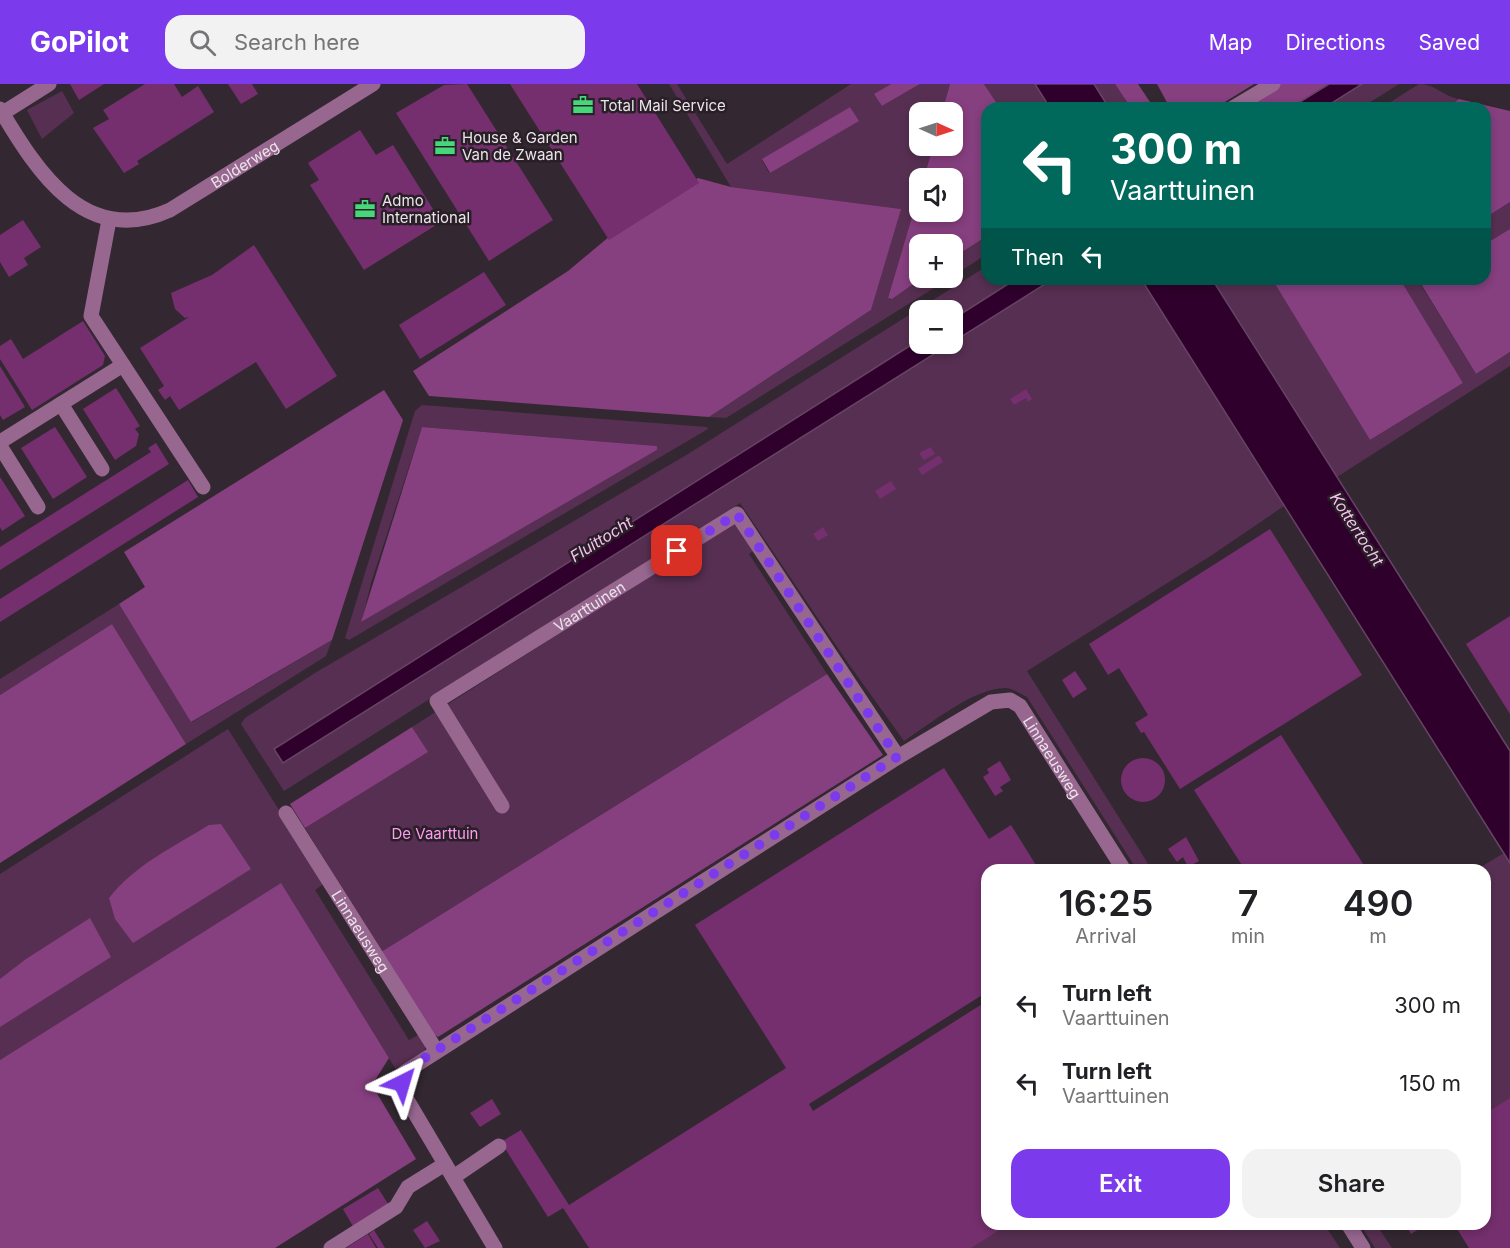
<!DOCTYPE html>
<html lang="en">
<head>
<meta charset="utf-8">
<style>
  body { margin:0; font-family:Inter,sans-serif; background:#f2f2f2; color:#202124; height:100vh; display:flex; flex-direction:column; font-size:22px; white-space:nowrap }
  * { box-sizing:border-box; margin:0 }
  p { font-size:20px; color:#757577 }
  .icon { flex:none; width:33px; height:33px; fill:none; stroke:currentColor; stroke-width:2; stroke-linecap:round; stroke-linejoin:round }
  .map { position:relative; flex:1; overflow:hidden }
  .drawer { position:absolute; left:981px; top:780px; width:510px; height:366px; display:flex; flex-direction:column; background:#fff; border-radius:18px; box-shadow:0 3px 9px #0003 }
  .drawer>* { flex:none }
  .guide { position:absolute; left:981px; top:18px; width:510px; height:183px; border-radius:18px; box-shadow:0 3px 9px #0003; background:#00695c; color:#fff; overflow:hidden }
  .needle { width:39px; rotate:93deg }
  .buttons { position:absolute; left:909px; top:18px; display:grid; gap:12px }
  .buttons a { display:grid; place-items:center; width:54px; height:54px; border-radius:12px; background:#fff; box-shadow:0 3px 9px #0003; font-size:30px }
  .pin { position:absolute; display:grid; place-items:center; width:51px; height:51px; color:#fff; margin:-26px; border-radius:12px; box-shadow:0 3px 9px #0006 }
  .me { position:absolute; width:66px; margin:-33px; rotate:40deg; stroke-linejoin:round; filter:drop-shadow(0 0 4px #0008) }
  .turn { display:flex; align-items:center; gap:21px; height:126px; padding:0 30px; font-size:27px }
  .turn .icon { width:78px; height:78px; stroke-width:2.5 }
  .turn b { display:block; font-size:42px; line-height:51px }
  .then { display:flex; align-items:center; height:57px; padding:0 30px; background:#0003; gap:12px; font-size:22px }
  .eta { display:flex; justify-content:space-evenly; align-items:center; height:102px; text-align:center }
  .eta b { font-size:36px; font-weight:600; line-height:42px }
  .action { display:flex; gap:12px; margin-top:auto; padding:12px 30px }
  .action a { flex:1; height:69px; border-radius:18px; background:#7c3aed; color:#fff; font-size:24px; font-weight:600; line-height:69px; text-align:center }
  .action a+a { background:#f2f2f2; color:#202124 }
  ul { padding:0; list-style:none }
  li { display:flex; align-items:center; gap:18px; height:78px; padding:0 30px }
  li div { flex:1 }
  li b { display:block; font-size:22px }
  li em { font-style:normal }
  header { display:flex; align-items:center; gap:36px; box-sizing:border-box; height:84px; padding:0 30px; background:#7c3aed; color:#fff }
  header strong { font-size:28px }
  nav { display:flex; gap:33px; margin-inline-start:auto; font-size:21px }
  .search { width:420px; height:54px; background:#f2f2f2; display:flex; align-items:center; gap:15px; box-sizing:border-box; padding:0 21px; border-radius:18px; color:#757577; font-size:22px }
  .map>svg:first-child { display:block }
  .green { fill:#572f52; fill-rule:evenodd }
  .forest { fill:#863f7f }
  .water { fill:#2f002c; stroke:#674465; stroke-width:1.5 }
  .building { fill:#752f6e }
  .lines { fill:none; stroke-linecap:round; stroke-linejoin:round }
  .minor { stroke:#976790; stroke-width:15 }
  .route { stroke:#7c3aed; stroke-width:10; stroke-dasharray:0 18 }
  .labels { text-anchor:middle; dominant-baseline:central; stroke-width:5; stroke-linejoin:round; paint-order:stroke }
  .poi-label { font-size:15px; fill:#ebe4ea; stroke:#291f27; text-anchor:start }
  .street-label { font-size:15px; fill:#ebe4ea; stroke:#291f27 }
  .park-label { font-size:15px; fill:#fd9bf2; stroke:#291f27 }
  .water-label { font-size:16px; font-style:italic; fill:#fabff2; stroke:#291f27 }
</style>
</head>
<body>
<header>
<strong>GoPilot</strong>
<div class="search"><svg class="icon" aria-label="search" viewBox="0 0 24 24"><circle cx="10" cy="10" r="6"/><path d="M15 15l6 6"/></svg>Search here</div>
<nav><a>Map</a><a>Directions</a><a>Saved</a></nav>
</header>
<div class="map">
<svg width="1510" height="1164" viewBox="0 0 1510 1164">
  <rect width="100%" height="100%" fill="#332831"/>
  <g class="green">
    <path d="M669,0H677L727,80L851,0H891L875,10L882,22L920,0H950L942,28H920V62H933L924,94H920L919,109L888,214L892,215L922,194H950L726,334L709,333L871,226L900,125L731,103ZM850,23L858,37L769,89L762,76Z"/>
    <path d="M984,0H1035L1050,24H1000Z"/>
    <path d="M1094,0H1115L1131,24H1109Z"/>
    <path d="M1360,0H1399L1361,24H1322Z"/>
    <path d="M1419,0C1435,0 1443,12 1459,15L1447,24H1381Z"/>
    <path d="M62,7L74,29L42,55L27,26Z"/>
    <path d="M1510,118V145L1485,160V134Z"/>
    <path d="M987,152V170L953,192V174Z"/>
    <path d="M987,182V195H1016L953,235L952,226H920L919,256L274,665L283,679L1053,195H1141L1284,422L1212,471L1027,587L1152,786H1137L1027,613C1021,610 1012,604 1005,604C974,604 930,640 904,657L848,579L740,419L284,707L241,640L245,634L315,589L688,370Z"/>
    <path d="M1212,195H1272L1370,356L1463,299L1400,195H1429L1421,201L1476,290L1510,268V282L1337,393Z"/>
    <path d="M422,321L707,343L708,345L349,556L345,554L415,327ZM422,343L657,362V366L362,537L371,499Z"/>
    <path d="M742,433L760,461L749,470L827,590L381,868L305,744L427,668L412,643Z"/>
    <path d="M119,520L192,638L332,556L326,572L186,660L112,540L0,611V595Z"/>
    <path d="M228,645L325,799L315,806L409,956L420,950L426,961L424,968L397,987L280,800L0,976V790Z"/>
    <path d="M1504,769L1510,779V1019L1485,1035V786H1476Z"/>
    <path d="M1008,1140H1324L1340,1164H970Z"/>
    <path d="M1360,1140H1376L1392,1164H1375Z"/>
  </g>
  <g class="forest">
    <path d="M891,0H920L882,22L874,10Z"/>
    <path d="M950,0H984L1000,24H987V152L953,174L952,160H920V194H922L892,215L888,214L919,109L920,128H952V94H924L933,62H952V28H942Z"/>
    <path d="M1115,0H1138L1150,18L1139,24H1131Z"/>
    <path d="M1157,0H1254L1215,24H1170Z"/>
    <path d="M1280,0H1329L1290,24H1240Z"/>
    <path d="M1459,15L1510,27V118L1485,134V24H1447Z"/>
    <path d="M850,23L859,37L770,89L762,75Z"/>
    <path d="M698,94L731,103L901,125L871,226L709,333L429,312L413,287L568,187L610,152Z"/>
    <path d="M1510,145V268L1476,290L1421,200L1429,195H1485V160Z"/>
    <path d="M1272,195H1400L1463,299L1370,356Z"/>
    <path d="M384,306L403,336L332,556L191,638L119,520L145,503L124,468Z"/>
    <path d="M422,343L657,362V366L361,538Z"/>
    <path d="M112,540L186,660L0,779V611Z"/>
    <path d="M827,590L883,671L438,953L430,947L381,868Z"/>
    <path d="M412,643L428,668L305,744L290,720Z"/>
    <path d="M221,740L251,785L133,859L115,835L109,814C136,780 172,764 209,741Z"/>
    <path d="M281,799L389,974L372,1001L416,1075L275,1164H0V976Z"/>
    <path d="M90,834L111,873L0,943V895L26,875Z"/>
  </g>
  <g class="water">
    <path d="M1035,0H1094L1109,24H1050Z"/>
    <path d="M1329,0H1362L1324,24H1290Z"/>
    <path d="M1016,195H1053L953,258V235Z"/>
    <path d="M1141,195H1212L1510,667V779Z"/>
    <path d="M919,256L920,260H950L283,679L274,665Z"/>
  </g>
  <g class="building">
    <path d="M70,0H104L79,16Z"/>
    <path d="M145,0H174L182,13L198,2L214,28L137,77L139,80L124,89L93,44L109,35L103,26Z"/>
    <path d="M228,0H252L258,10L241,20Z"/>
    <path d="M467,0L553,136L489,177L396,29L444,1Z"/>
    <path d="M510,0H637L699,99L609,156Z"/>
    <path d="M360,46L376,71L393,61L441,138L364,186L310,101L319,96L308,79Z"/>
    <path d="M23,136L41,163L24,174L28,181L9,193L0,178V151Z"/>
    <path d="M254,161L337,292L286,325L256,278L179,326L170,312L165,316L158,306L164,302L140,264L189,233L185,234L175,225L171,209L212,191Z"/>
    <path d="M484,188L506,221L420,275L399,241Z"/>
    <path d="M83,237L105,272L103,281L32,326L0,275V262L11,255L23,275Z"/>
    <path d="M0,282L25,323L3,336L0,331Z"/>
    <path d="M116,304L140,342L135,345L139,350L136,362L115,376L83,325Z"/>
    <path d="M1026,305L1032,315L1028,318L1026,314L1014,321L1010,315Z"/>
    <path d="M55,343L87,393L53,415L21,364Z"/>
    <path d="M156,359L169,380L0,486V463L151,368L148,364Z"/>
    <path d="M931,363L935,370L924,376L919,369Z"/>
    <path d="M939,371L943,378L922,391L918,385Z"/>
    <path d="M0,393L25,432L2,447L0,443Z"/>
    <path d="M188,396L198,413L0,538V515Z"/>
    <path d="M891,397L896,405L880,415L875,407Z"/>
    <path d="M823,443L828,451L818,457L813,450Z"/>
    <path d="M1270,445L1362,591L1180,705L1144,648L1141,649L1135,639L1148,631L1119,584L1108,591L1089,560Z"/>
    <path d="M1510,532V630L1466,560Z"/>
    <path d="M1075,587L1087,605L1073,614L1062,596Z"/>
    <path d="M1281,651L1367,786H1245L1194,706Z"/>
    <circle cx="1143" cy="696" r="22"/>
    <path d="M1000,677L1011,696L1000,703L1003,707L995,712L983,693L989,689L987,685Z"/>
    <path d="M944,684L989,755L1011,741L1039,786H987V908L809,1020L813,1027L987,917V1140H1009L971,1164H589L563,1124L548,1133L501,1058L521,1046L569,1121L786,984L695,841Z"/>
    <path d="M1186,753L1199,777L1188,783L1183,773L1177,778L1168,765Z"/>
    <path d="M1510,1014V1164H1469L1454,1140H1485V1030Z"/>
    <path d="M492,1015L501,1030L480,1043L470,1029Z"/>
    <path d="M378,1104L390,1123L354,1144L343,1125Z"/>
    <path d="M427,1137L440,1157L425,1164L413,1146Z"/>
    <path d="M1405,1140H1427L1411,1150Z"/>
    <path d="M374,1146L385,1164H378L369,1150Z"/>
    <path d="M368,1150L376,1164H346Z"/>
  </g>
  <g class="lines">
    <g class="minor">
      <path d="M1233,24L1273,0"/>
      <path id="s1" d="M0,25C38,89 86,164 170,126L373,0"/>
      <path d="M3,29L49,0"/>
      <path d="M109,136L91,232L203,403"/>
      <path d="M61,320L102,385"/>
      <path d="M0,358L123,281"/>
      <path d="M0,362L38,423"/>
      <path id="s2" d="M502,722L437,617L737,430L898,673"/>
      <path id="s3" d="M286,729L436,966"/>
      <path d="M455,1092L499,1062"/>
      <path d="M1348,1140L1363,1164"/>
      <path d="M331,1164L396,1123L408,1103L445,1080"/>
      <path id="s4" d="M495,1164L403,1009L402,999L405,988L898,673L991,618L1010,616L1020,622L1124,786"/>
    </g>
  </g>
  <g class="lines">
    <path class="route" d="M402,999L409,984L897,673L737,430L677,467"/>
  </g>
  <defs>
    <g id="office-bare" transform="scale(1.62)"><path d="M-6-3h4V-5.5h4V-3h4V5H-6ZM-1-4.5V-3h2v-1.5ZM-6 0V1H6V0Z" fill="#46d77a" stroke="#291f27" stroke-width="2.5" paint-order="stroke"/></g>
  </defs>
  <g fill-rule="evenodd">
    <use href="#office-bare" x="583" y="21"/>
    <use href="#office-bare" x="445" y="62"/>
    <use href="#office-bare" x="365" y="125"/>
  </g>
  <g class="labels">
    <g class="poi-label">
      <text x="600" y="21">Total Mail Service</text>
      <text x="462" y="53">House &amp; Garden<tspan x="462" dy="17">Van de Zwaan</tspan></text>
      <text x="382" y="116">Admo<tspan x="382" dy="17">International</tspan></text>
    </g>
    <g class="street-label">
      <text stroke="none"><textPath href="#s1" startOffset="309">Bolderweg</textPath></text>
      <text stroke="none"><textPath href="#s2" startOffset="303">Vaarttuinen</textPath></text>
      <text stroke="none"><textPath href="#s4" startOffset="986">Linnaeusweg</textPath></text>
      <text stroke="none"><textPath href="#s3" startOffset="140">Linnaeusweg</textPath></text>
    </g>
    <g class="park-label">
      <text x="435" y="749">De Vaarttuin</text>
    </g>
    <g class="water-label">
      <text transform="translate(1357 445) rotate(57)">Kottertocht</text>
      <text transform="translate(601 455) rotate(-32)">Fluittocht</text>
    </g>
  </g>
</svg>
<div class="buttons">
<a><svg class="needle" viewBox="-14 -14 28 28"><path d="M0-13l5 13h-10z" fill="#e53935"/><path d="M0 13l5-13h-10z" fill="#757577"/></svg></a>
<a><svg class="icon" aria-label="sound" viewBox="0 0 24 24"><path d="M4 9h4l5-4v14l-5-4H4zM17 9q2 3 0 6"/></svg></a>
<a>+</a>
<a>−</a>
</div>
<div class="pin" style="left:677px;top:467px;background:#d93025"><svg class="icon" aria-label="arrive" viewBox="0 0 24 24"><path d="M6 21V4h12l-3 4 3 4H6"/></svg></div>
<svg class="me" style="left:402px;top:999px" viewBox="-20 -20 40 40"><path d="M0-17L14 15 0 8-14 15z" fill="#7c3aed" stroke="#fff" stroke-width="4"/></svg>
<div class="guide">
<div class="turn"><svg class="icon" aria-label="left" viewBox="0 0 24 24"><path d="M17 20v-9H6M10 6l-5 5 5 5"/></svg><div><b>300 m</b>Vaarttuinen</div></div>
<div class="then">Then<svg class="icon" aria-label="left" viewBox="0 0 24 24"><path d="M17 20v-9H6M10 6l-5 5 5 5"/></svg></div>
</div>
<section class="drawer">
<div class="eta">
<div><b>16:25</b><p>Arrival</p></div>
<div><b>7</b><p>min</p></div>
<div><b>490</b><p>m</p></div>
</div>
<ul>
<li><svg class="icon" aria-label="left" viewBox="0 0 24 24"><path d="M17 20v-9H6M10 6l-5 5 5 5"/></svg><div><b>Turn left</b><p>Vaarttuinen</p></div><em>300 m</em></li>
<li><svg class="icon" aria-label="left" viewBox="0 0 24 24"><path d="M17 20v-9H6M10 6l-5 5 5 5"/></svg><div><b>Turn left</b><p>Vaarttuinen</p></div><em>150 m</em></li>
</ul>
<div class="action"><a>Exit</a><a>Share</a></div>
</section>
</div>
</body>
</html>
